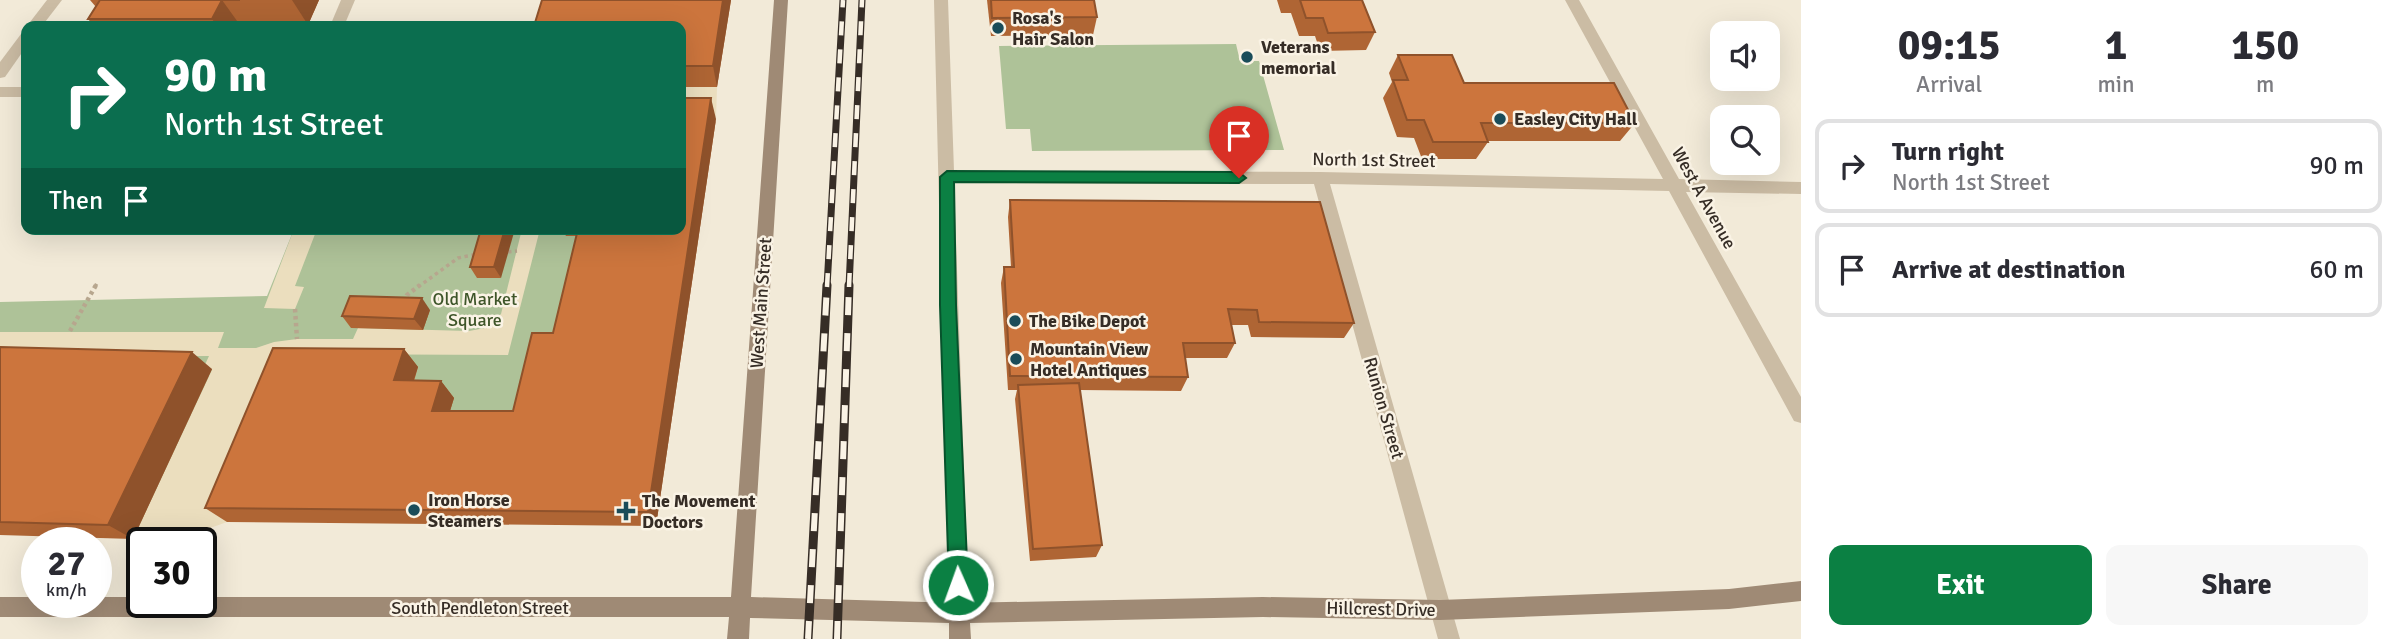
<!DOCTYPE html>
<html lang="en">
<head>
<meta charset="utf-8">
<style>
  body { margin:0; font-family:Signika,sans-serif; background:#f7f7f7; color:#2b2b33; height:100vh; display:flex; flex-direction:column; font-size:26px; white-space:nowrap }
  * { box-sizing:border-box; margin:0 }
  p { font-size:23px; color:#7c7c81 }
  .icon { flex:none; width:38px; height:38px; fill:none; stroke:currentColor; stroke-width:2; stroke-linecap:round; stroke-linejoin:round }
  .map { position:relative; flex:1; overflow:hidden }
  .sheet { display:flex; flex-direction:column; background:#fff; width:595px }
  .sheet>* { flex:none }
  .banner { position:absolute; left:21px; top:21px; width:665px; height:214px; border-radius:14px; box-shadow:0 7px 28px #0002; background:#0b6e4f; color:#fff; overflow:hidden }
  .controls { position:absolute; left:1710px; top:21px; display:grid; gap:14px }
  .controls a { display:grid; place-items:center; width:70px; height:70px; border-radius:14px; background:#fff; box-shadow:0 7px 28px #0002; font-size:35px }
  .speed { position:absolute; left:21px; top:527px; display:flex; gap:14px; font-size:35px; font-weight:700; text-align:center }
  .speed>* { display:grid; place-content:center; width:91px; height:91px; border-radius:50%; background:#fff; box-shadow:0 7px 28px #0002; line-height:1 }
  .speed small { font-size:18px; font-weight:400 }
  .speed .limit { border:4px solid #111; border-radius:10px; background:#fff; color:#111 }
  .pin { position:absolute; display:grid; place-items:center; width:60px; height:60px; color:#fff; margin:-72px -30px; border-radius:50% 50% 50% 0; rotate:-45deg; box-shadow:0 0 7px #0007 }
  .pin .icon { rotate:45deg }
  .me { position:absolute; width:77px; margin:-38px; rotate:358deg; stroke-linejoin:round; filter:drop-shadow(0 0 5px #0008) }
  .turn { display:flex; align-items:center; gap:24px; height:147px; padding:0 28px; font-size:32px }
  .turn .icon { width:91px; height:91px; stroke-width:2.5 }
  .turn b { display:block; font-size:49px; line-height:60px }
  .then { display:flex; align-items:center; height:66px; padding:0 28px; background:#0003; gap:14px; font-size:26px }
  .eta { display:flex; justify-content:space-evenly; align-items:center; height:119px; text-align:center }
  .eta b { font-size:42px; font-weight:700; line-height:49px }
  .action { display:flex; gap:14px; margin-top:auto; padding:14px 28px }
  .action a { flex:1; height:80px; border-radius:14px; background:#0b8043; color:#fff; font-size:28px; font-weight:700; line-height:80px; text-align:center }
  .action a+a { background:#f7f7f7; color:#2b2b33 }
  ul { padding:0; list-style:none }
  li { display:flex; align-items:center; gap:21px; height:94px; margin:0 14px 10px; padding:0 14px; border:4px solid #e1e1e2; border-radius:14px }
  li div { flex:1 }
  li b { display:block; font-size:26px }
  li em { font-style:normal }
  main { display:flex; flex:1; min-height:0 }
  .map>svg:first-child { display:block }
  .green { fill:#aec298 }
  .plaza { fill:#ebdebe }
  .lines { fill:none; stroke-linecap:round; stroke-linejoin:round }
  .path-far1 { stroke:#b7a68e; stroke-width:3.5; stroke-dasharray:3.5 3.5; stroke-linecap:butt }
  .path { stroke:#b7a68e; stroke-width:4.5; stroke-dasharray:3.5 3.5; stroke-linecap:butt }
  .street { fill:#cbbca4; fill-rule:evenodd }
  .secondary { fill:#9f8a75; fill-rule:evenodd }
  .rail-far1-casing { stroke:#362d26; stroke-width:7 }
  .rail-casing { stroke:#362d26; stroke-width:9 }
  .rail-far1 { stroke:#faf3e5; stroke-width:4.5; stroke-dasharray:14; stroke-linecap:butt }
  .rail { stroke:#faf3e5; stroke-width:6; stroke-dasharray:18; stroke-linecap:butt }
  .wall { fill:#af6534 }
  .shaded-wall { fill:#8f522b }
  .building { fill:#cc753d; stroke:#8f522b; stroke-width:2 }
  .route { fill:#0b8043; stroke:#07532c; stroke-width:2 }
  .poi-dot { fill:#1a4c59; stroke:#faf3e5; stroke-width:2.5 }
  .labels { text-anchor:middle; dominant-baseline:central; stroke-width:5; stroke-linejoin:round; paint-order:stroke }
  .poi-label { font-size:18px; font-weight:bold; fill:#362d26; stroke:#faf3e5; text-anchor:start }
  .street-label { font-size:18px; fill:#362d26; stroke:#faf3e5 }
  .park-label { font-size:18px; fill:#3e5529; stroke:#faf3e5 }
</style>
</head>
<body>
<main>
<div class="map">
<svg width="1801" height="639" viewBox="0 0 1801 639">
  <rect width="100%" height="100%" fill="#f2ead8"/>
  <g class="green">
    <path d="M1236,44L1240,61H1259L1284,150L1032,151L1030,129H1006L999,46Z"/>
    <path d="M294,229H567L589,236L524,428L445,427L408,398L418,367L185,537L133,539L212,369L0,364V302L267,296Z"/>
  </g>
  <g class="plaza">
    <path d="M681,87H717L716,119H681Z"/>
    <path d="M294,229H317L295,286L304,287L295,309L264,308Z"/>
    <path d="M522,229H540L508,355L291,354L227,522L185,537L133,539L212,370L203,369L209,356L0,357V332H224L218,348H256L274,342L297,339H353L358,328L469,331L485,328L501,314Z"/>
  </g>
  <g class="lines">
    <g class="path-far1">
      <path d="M508,252L517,251"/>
      <path d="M95,287L97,283"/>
      <path d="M418,287L458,258L477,254"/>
    </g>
    <g class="path">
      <path d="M404,302L407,295L420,285"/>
      <path d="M295,309L297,339"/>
      <path d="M70,331L96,285"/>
    </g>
    <g class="street">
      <path d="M47,0H62L42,26H27Z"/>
      <path d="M341,0H355L344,26H330Z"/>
      <path d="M934,0H948L954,171L1320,172L1663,179L1565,0H1579L1679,179L1801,182V194L1686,192L1801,397V423L1794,421L1669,191L1330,184L1460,639H1438L1314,184L954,183L969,613L966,620L959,623L952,620L949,613Z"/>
      <path d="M26,32V47L5,77L0,78V62L21,34Z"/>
      <rect x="0" y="87" width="26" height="10"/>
    </g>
    <path class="secondary" d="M774,0H788L751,597L959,603L1263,597L1440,600L1729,589L1801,581V601L1729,609L1440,620L1263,617L970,623L971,639H949V623L750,618L749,639H727L729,617H0V597H37V602H96V597H142V602H201V597H731Z"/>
    <g class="rail-far1-casing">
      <g id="rail-far1">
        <path d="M827,287L843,0"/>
        <path d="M849,287L862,0"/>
      </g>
    </g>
    <g class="rail-casing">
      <g id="rail">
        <path d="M808,639L827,285"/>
        <path d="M837,639L849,285"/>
      </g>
    </g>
    <use href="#rail-far1" class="rail-far1"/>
    <use href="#rail" class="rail"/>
  </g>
  <g class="wall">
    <path d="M90,0H319L308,25L240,26H94L88,19L96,7Z"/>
    <path d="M542,0H731L717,87H681V26Z"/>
    <path d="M987,0H1094L1097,17L1093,35L991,36Z"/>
    <path d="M1277,0H1362L1375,32L1366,50L1320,51L1315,36H1299L1291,13H1281Z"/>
    <path d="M1398,55L1464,83L1635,123L1620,141H1488V142L1476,159H1422L1414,138L1397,137L1383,98L1392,82L1389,73Z"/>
    <path d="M716,119L656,526L227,522L205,508L404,349L418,367L414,381H441L454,398L450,411H513L553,333L576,236H566L562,229H681Z"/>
    <path d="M1010,200L1354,323L1344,338L1251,337L1248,325H1231L1235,343L1227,358H1185L1188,377L1181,391L1080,390L1102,545L1096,557L1030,561L1015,399L1017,390H1008L1001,283L1004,267H1011L1008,217Z"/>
    <path d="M481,229L501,278H477L470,267Z"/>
    <path d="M430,310L423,330L351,328L342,316Z"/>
    <path d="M0,347L212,369L133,539L0,535Z"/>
  </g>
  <g class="shaded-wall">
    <path d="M222,0L240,25V26H217L212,19Z"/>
    <path d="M292,0H319L308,25Z"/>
    <path d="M723,0H731L717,87L713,66Z"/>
    <path d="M711,98L716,119L656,526L648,512Z"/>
    <path d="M505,229H515L501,278L494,267Z"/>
    <path d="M422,298L430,310L423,330L414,319Z"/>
    <path d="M404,349L418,367L408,398L394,380Z"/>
    <path d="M192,352L212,369L133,539L108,525Z"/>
    <path d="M441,381L454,398L445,427L432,411Z"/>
  </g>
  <g class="building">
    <path d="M100,0H240H222L212,19H88Z"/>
    <path d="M542,0H723L713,66H681V26H534Z"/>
    <path d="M991,0H1094L1097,17L992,18Z"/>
    <path d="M1300,0H1362L1375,32L1328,33L1323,18H1306Z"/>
    <path d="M1398,55H1452L1464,83H1614L1635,123H1481L1488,142H1433L1424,120H1407L1393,80H1408Z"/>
    <path d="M681,98H711L648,512L205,508L273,348L404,349L394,380L441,381L432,411H513L532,333H553L578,229H681Z"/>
    <path d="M1010,200L1320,202L1354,323L1259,322L1257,310L1228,309L1235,343H1183L1188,377L1010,376L1004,267H1014Z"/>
    <path d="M481,229H505L494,267H470Z"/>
    <path d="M350,296L422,298L414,319L342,316Z"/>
    <path d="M0,347L192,352L108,525L0,522Z"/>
    <path d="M1079,383L1102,545L1033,549L1018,385Z"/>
  </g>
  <path class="route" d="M947,171L1239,172L1246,178L1239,183L954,182L956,305L968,585L965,591L958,594L952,591L949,585L940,305V177Z"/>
  <g class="poi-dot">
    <circle cx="998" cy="28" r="7"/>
    <circle cx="1247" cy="57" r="7"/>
    <circle cx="1500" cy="119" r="7"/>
    <circle cx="1015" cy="321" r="7"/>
    <circle cx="1016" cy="359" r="7"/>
    <circle cx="414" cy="510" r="7"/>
    <path d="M622.5 500.5h7v7h7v7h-7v7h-7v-7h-7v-7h7z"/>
  </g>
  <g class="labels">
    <g class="poi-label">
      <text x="1012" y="18">Rosa's<tspan x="1012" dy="21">Hair Salon</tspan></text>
      <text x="1261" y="47">Veterans<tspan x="1261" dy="21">memorial</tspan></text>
      <text x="1514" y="119">Easley City Hall</text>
      <text x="1029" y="321">The Bike Depot</text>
      <text x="1030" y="349">Mountain View<tspan x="1030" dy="21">Hotel Antiques</tspan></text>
      <text x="428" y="500">Iron Horse<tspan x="428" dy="21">Steamers</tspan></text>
      <text x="642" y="501">The Movement<tspan x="642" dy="21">Doctors</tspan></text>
    </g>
    <g class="street-label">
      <text transform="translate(1374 160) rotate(1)">North 1st Street</text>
      <text transform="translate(1704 198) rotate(61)">West A Avenue</text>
      <text transform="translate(761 303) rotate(-86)">West Main Street</text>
      <text transform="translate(1384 408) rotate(74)">Runion Street</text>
      <text x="480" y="608">South Pendleton Street</text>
      <text transform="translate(1381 609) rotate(1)">Hillcrest Drive</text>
    </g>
    <g class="park-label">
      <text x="475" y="299">Old Market<tspan x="475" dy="21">Square</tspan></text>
    </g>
  </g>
</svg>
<div class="controls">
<a><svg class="icon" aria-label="sound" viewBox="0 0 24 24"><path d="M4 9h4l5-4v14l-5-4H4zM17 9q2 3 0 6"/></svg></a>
<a><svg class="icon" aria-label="search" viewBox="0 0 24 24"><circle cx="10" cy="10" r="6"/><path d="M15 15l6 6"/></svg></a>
</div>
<div class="speed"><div>27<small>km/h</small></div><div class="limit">30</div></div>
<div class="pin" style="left:1239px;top:178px;background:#d93025"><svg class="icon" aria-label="arrive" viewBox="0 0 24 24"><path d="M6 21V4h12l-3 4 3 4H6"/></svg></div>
<svg class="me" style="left:958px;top:585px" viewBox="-20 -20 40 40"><circle r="17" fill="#0b8043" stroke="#fff" stroke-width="3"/><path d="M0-11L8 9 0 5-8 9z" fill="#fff"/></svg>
<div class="banner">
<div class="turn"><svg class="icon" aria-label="right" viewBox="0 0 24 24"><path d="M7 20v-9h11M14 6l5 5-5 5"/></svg><div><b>90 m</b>North 1st Street</div></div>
<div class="then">Then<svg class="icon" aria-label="arrive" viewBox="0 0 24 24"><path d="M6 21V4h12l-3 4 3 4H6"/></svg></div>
</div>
</div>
<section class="sheet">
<div class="eta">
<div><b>09:15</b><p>Arrival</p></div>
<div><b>1</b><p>min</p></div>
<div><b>150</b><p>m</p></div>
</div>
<ul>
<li><svg class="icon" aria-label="right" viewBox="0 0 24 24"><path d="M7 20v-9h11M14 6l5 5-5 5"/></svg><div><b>Turn right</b><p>North 1st Street</p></div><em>90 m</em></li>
<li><svg class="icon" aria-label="arrive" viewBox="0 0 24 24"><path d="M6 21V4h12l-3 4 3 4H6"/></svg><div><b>Arrive at destination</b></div><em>60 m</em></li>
</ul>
<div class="action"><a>Exit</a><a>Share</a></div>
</section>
</main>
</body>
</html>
